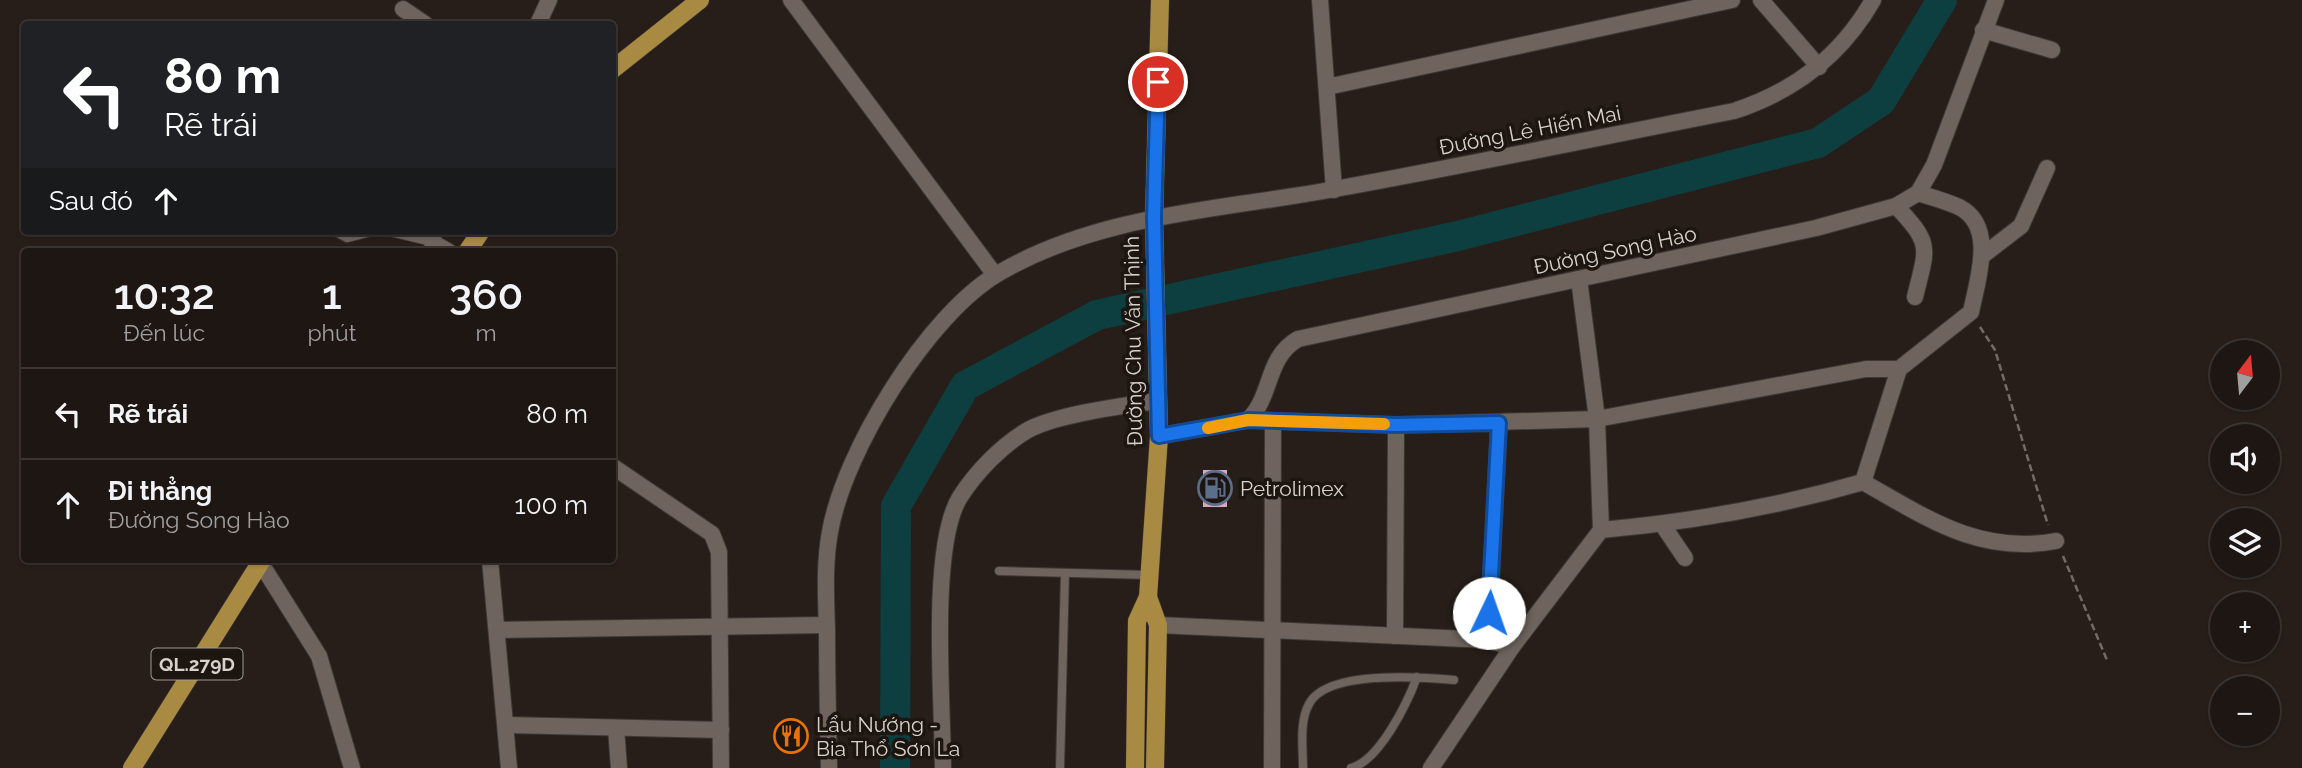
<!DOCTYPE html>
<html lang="vi">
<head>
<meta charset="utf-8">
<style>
  body { margin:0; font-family:Raleway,sans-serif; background:#2a2321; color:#f1f3f6; height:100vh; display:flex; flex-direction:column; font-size:26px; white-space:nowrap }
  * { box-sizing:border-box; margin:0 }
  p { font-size:23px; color:#a09fa0 }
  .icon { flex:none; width:38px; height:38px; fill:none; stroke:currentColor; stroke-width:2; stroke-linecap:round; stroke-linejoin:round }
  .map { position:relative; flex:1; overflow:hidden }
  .sheet { position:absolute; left:21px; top:248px; width:595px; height:315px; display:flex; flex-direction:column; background:#1d1613; border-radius:7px; box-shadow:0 2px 5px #0004,0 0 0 2px #3b3533 }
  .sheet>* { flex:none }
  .hud { position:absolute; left:21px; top:21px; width:595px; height:214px; border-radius:7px; box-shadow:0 2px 5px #0004,0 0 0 2px #3b3533; background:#202124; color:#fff; overflow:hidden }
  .needle { width:46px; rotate:16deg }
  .controls { position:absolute; left:2210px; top:340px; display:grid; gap:14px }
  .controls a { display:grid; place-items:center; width:70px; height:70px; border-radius:50%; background:#1d1613; box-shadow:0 2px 5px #0004,0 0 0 2px #3b3533; font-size:35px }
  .pin { position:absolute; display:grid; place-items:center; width:60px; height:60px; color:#fff; margin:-30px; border:4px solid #fff; border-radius:50%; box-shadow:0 2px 7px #0007 }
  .me { position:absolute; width:77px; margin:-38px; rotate:3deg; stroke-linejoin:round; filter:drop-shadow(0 0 5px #0008) }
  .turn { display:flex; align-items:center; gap:24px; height:147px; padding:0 28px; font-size:32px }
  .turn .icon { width:91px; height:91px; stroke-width:2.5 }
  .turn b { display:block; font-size:49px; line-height:60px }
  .then { display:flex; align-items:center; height:66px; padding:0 28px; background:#0003; gap:14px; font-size:26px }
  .eta { display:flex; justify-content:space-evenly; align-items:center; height:119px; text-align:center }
  .eta b { font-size:42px; font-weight:600; line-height:49px }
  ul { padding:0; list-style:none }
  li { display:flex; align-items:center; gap:21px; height:91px; padding:0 28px; border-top:2px solid #3b3533 }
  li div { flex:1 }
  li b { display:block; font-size:26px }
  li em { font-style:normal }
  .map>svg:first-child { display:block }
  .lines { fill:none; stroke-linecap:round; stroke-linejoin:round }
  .river { stroke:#0e3f40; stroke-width:30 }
  .building { fill:#d5a7c0 }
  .service-casing { stroke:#3f3834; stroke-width:10 }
  .minor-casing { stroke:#3f3834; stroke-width:18 }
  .primary-casing { stroke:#3f3834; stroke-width:19 }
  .path { stroke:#736b67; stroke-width:2.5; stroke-dasharray:7 3.5; stroke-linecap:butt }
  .service { stroke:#6e645d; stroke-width:8 }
  .minor { stroke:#6e645d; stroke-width:16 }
  .primary { stroke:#a98a43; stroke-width:18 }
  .route-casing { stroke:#114b97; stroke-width:18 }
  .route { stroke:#1a73e8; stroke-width:12 }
  .slow { stroke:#f59e0b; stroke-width:12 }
  .labels { text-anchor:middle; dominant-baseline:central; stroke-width:7; stroke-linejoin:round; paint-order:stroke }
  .shield { fill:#1d1510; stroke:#9f9994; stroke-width:2 }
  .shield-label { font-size:19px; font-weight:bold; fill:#d7d1cd }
  .street-label { font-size:21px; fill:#d7d1cd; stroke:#1d1510 }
  .poi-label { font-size:21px; fill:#d7d1cd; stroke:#1d1510; text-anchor:start }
</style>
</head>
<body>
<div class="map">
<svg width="2302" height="768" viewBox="0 0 2302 768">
  <rect width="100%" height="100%" fill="#271e19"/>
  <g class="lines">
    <path class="river" d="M895,768L896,506L965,386L1097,315L1458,236L1818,143L1881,101L1942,0"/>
  </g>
  <rect class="building" x="1203" y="470" width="24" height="37"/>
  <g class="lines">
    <g class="service-casing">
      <g id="service">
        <path d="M334,231L347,238L375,231"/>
        <path d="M386,231L432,242"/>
        <path d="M999,571L1149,575"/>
        <path d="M1060,768L1065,573"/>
        <path d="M1303,768C1303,748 1299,722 1309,704C1327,670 1420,677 1454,680"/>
        <path d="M1351,768C1379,761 1407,704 1417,677"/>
      </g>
    </g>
    <g class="minor-casing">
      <g id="minor">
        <path d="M791,0L995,275"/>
        <path d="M1320,0L1334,190"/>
        <path d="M1761,0L1819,67"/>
        <path d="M403,9L425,24"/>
        <path d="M538,24L549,0"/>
        <path d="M1983,30L2052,50"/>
        <path d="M1327,87L1732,0"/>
        <path d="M1896,206C1933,245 1927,247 1915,297"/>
        <path d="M434,231L432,242L449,252"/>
        <path d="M1982,256L2021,226L2047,168"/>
        <path d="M1579,279L1597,419L1601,530"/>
        <path d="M1899,369L1971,312C1977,281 1997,226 1959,207C1946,201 1931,197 1918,193"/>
        <path d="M1248,420L1396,425L1597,419L1866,369H1899L1863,482"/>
        <path d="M1159,436L1248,420C1273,396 1265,358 1298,339L1816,228L1896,206L1918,193L1934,165L1996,0"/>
        <path d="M612,466L712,534L719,552L721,768"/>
        <path d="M1662,524L1685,558"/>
        <path d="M490,560L509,768"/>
        <path d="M260,562L319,656L352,768"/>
        <path d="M1158,625L1488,640L1512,647"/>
        <path d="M497,630L826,625"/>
        <path d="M1395,636L1396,425"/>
        <path d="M1488,640L1499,423"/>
        <path d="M506,725L721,730"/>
        <path d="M616,728L619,768"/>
        <path d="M829,768C828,722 827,676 827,630C826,597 824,564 830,532C844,451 928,314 999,273C1100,214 1222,210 1335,189C1468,165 1601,137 1734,111C1795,91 1841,56 1873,0"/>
        <path d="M943,768C943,705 929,547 960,497C976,472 1002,445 1028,430C1055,415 1126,405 1158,401"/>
        <path d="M1272,768L1273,421"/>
        <path d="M1431,768L1512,647L1601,530C1690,522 1777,507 1863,482C1927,518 1979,555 2056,541"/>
      </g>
    </g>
    <g class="primary-casing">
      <g id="primary">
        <path d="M612,70L700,0"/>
        <path d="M467,252L481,231"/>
        <path d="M1148,597L1158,625L1155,768"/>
        <path d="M132,768L262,560"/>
        <path d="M1135,768L1137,621L1148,597L1159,436L1154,218L1160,0"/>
      </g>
    </g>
    <g class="path">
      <path d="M1980,327L1995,350L2048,525"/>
      <path d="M2063,556L2107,660"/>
    </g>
    <use href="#service" class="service"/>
    <use href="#minor" class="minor"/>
    <use href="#primary" class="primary"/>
  </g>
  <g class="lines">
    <g class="route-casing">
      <path id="route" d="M1158,82L1154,218L1159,436L1248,420L1396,425L1499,423L1489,613"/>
    </g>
    <use href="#route" class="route"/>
    <path class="slow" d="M1208,428L1248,420L1384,424"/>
  </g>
  <defs>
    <g id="fuel-ring" transform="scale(1.75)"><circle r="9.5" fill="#1d1510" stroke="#5c6f8a" stroke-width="1.5"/><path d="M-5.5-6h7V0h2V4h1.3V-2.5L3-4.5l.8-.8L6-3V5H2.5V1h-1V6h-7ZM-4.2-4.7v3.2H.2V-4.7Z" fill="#5c6f8a"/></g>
    <g id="restaurant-ring" transform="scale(1.75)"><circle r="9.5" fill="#1d1510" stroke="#e8710a" stroke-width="1.5"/><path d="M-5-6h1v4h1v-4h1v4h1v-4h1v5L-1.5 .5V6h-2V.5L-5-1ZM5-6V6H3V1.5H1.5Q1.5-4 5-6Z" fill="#e8710a"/></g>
  </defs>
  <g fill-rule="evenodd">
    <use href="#fuel-ring" x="1215" y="488"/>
    <use href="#restaurant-ring" x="791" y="736"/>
  </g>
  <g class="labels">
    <rect class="shield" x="151.5" y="648.5" width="91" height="31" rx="5"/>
    <g class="shield-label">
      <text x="197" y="664">QL.279D</text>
    </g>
    <g class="street-label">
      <text transform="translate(1530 130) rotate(-11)">Đường Lê Hiến Mai</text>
      <text transform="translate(1615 250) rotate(-12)">Đường Song Hào</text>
      <text transform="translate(1133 341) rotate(-91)">Đường Chu Văn Thịnh</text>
    </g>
    <g class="poi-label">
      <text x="1240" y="488">Petrolimex</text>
      <text x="816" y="724">Lẩu Nướng -<tspan x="816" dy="24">Bia Thổ Sơn La</tspan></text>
    </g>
  </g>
</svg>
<div class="controls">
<a><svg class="needle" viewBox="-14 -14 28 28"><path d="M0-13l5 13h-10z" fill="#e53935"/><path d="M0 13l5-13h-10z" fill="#a09fa0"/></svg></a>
<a><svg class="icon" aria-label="sound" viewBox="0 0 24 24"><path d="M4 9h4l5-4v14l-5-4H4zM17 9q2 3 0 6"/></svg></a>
<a><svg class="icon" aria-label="layers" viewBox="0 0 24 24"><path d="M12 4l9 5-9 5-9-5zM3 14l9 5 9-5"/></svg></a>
<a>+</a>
<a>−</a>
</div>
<div class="pin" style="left:1158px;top:82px;background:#d93025"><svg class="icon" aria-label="arrive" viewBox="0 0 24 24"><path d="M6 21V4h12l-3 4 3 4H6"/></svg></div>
<svg class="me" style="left:1489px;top:613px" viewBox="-20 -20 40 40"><circle r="19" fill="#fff"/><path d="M0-13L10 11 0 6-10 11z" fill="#1a73e8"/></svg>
<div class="hud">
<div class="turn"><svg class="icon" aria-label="left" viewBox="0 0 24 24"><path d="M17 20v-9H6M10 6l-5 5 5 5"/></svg><div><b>80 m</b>Rẽ trái</div></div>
<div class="then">Sau đó<svg class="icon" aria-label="ahead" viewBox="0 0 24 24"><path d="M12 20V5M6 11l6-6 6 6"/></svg></div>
</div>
<section class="sheet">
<div class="eta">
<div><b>10:32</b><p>Đến lúc</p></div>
<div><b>1</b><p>phút</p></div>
<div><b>360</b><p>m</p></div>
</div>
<ul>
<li><svg class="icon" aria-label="left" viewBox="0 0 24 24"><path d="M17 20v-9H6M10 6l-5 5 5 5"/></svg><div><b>Rẽ trái</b></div><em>80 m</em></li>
<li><svg class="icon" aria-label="ahead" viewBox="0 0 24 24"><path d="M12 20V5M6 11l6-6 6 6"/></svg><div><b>Đi thẳng</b><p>Đường Song Hào</p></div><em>100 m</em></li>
</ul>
</section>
</div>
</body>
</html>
